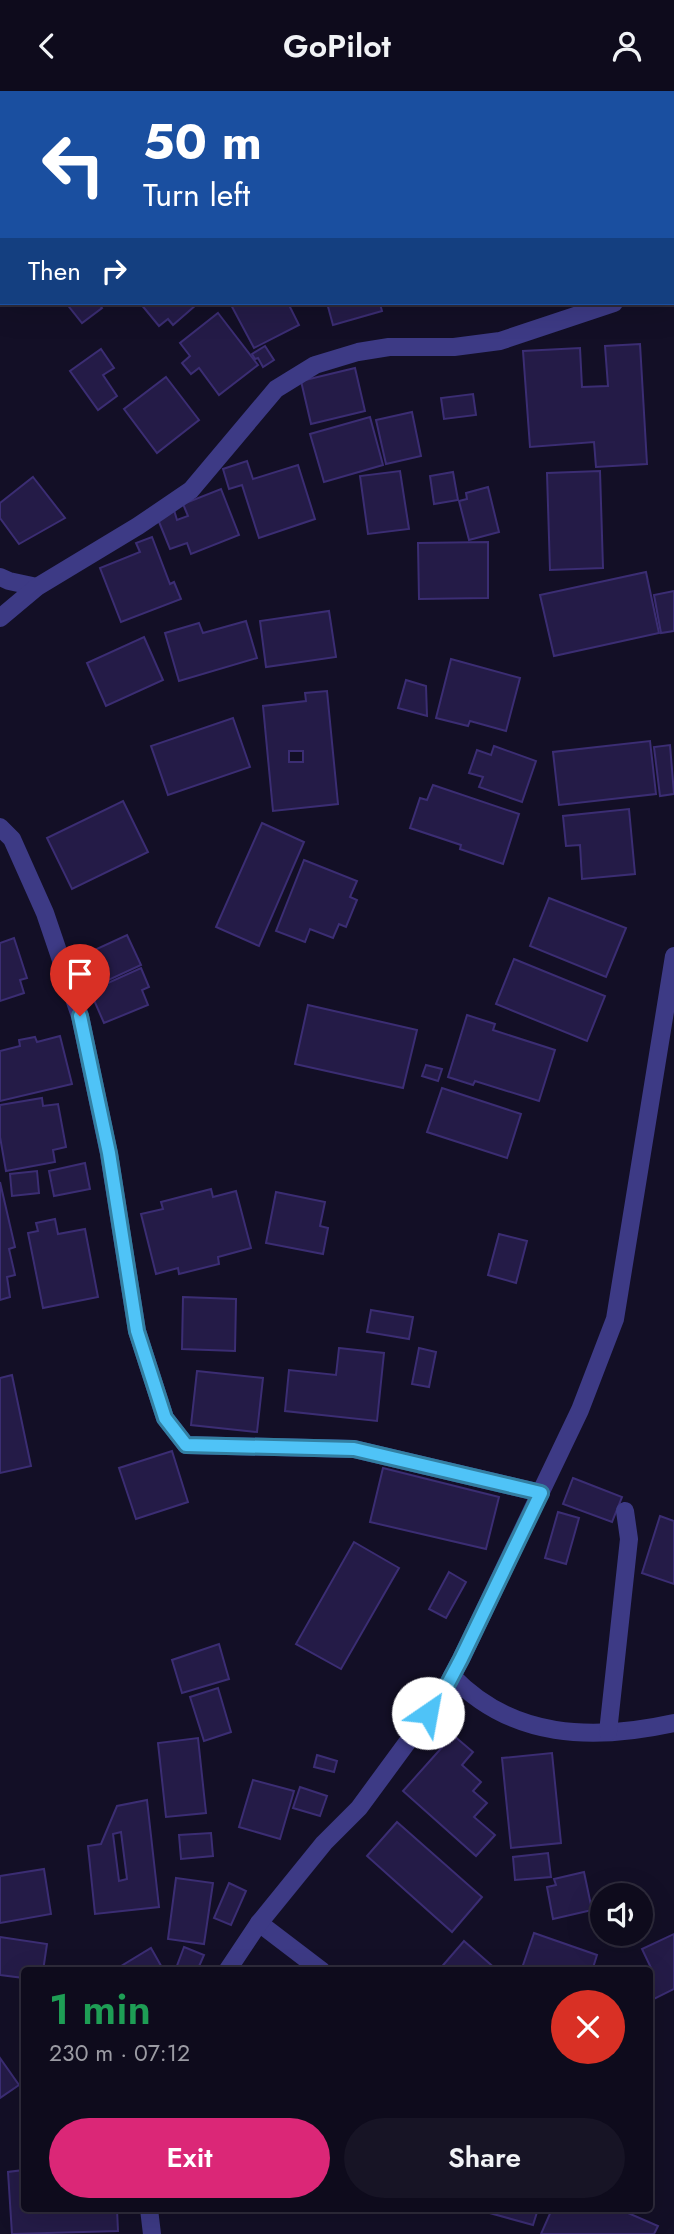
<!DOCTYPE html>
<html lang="en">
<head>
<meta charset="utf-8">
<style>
  body { margin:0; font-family:Jost,sans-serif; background:#171425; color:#f1f3f6; height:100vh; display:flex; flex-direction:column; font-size:26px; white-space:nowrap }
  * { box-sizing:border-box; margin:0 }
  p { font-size:23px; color:#9b9ba3 }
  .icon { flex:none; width:38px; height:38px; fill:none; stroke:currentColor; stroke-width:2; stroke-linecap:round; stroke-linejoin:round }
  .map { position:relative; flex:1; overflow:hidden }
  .side { position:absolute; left:21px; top:1876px; width:632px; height:245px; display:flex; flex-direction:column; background:#0e0b1c; border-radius:7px; box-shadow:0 7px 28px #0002,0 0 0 2px #2e2b3b }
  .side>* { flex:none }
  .guide { position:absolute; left:0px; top:0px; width:676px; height:214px; box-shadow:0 7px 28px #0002,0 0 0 2px #2e2b3b; background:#1a4fa0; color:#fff; overflow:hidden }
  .buttons { position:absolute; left:590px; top:1792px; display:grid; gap:14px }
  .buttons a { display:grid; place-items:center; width:63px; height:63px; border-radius:50%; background:#0e0b1c; box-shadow:0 7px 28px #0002,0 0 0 2px #2e2b3b; font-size:35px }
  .pin { position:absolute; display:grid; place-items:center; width:60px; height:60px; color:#fff; margin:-72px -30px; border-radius:50% 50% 50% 0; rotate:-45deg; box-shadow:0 0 7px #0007 }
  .pin .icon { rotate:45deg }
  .me { position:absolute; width:77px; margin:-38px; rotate:33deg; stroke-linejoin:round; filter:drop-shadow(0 0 5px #0008) }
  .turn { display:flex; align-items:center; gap:24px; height:147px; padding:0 28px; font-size:32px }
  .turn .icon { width:91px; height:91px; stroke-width:2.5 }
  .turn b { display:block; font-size:49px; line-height:60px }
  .then { display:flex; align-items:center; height:66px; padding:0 28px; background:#0003; gap:14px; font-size:26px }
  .round { display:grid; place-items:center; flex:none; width:74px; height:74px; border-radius:37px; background:#171425 }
  .headline { display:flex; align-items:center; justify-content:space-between; height:119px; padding:0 28px }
  h1 { font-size:42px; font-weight:600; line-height:52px; color:#1e9e55 }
  .button { display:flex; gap:14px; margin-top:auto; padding:14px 28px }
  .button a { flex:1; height:80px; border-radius:42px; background:#db2777; color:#fff; font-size:28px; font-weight:600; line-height:80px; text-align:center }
  .button a+a { background:#171425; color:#f1f3f6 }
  header { display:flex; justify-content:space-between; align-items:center; height:91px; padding:0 28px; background:#0e0b1c; font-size:32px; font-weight:600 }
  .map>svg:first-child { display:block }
  .building { fill:#241b47; stroke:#3b2d73; stroke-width:2; fill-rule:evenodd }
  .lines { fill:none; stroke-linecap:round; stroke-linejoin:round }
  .minor { stroke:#3d3a85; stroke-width:18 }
  .route-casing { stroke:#337fa1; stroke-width:18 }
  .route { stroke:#4fc3f7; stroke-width:12 }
</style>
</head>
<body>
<header><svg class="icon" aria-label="back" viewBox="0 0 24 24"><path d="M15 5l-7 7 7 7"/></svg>GoPilot<svg class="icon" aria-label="person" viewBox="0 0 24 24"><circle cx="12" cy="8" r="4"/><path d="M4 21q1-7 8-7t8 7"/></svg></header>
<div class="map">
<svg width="674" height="2143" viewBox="0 0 674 2143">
  <rect width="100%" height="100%" fill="#130f26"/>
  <g class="building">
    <path d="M66,212H98L102,217L82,232Z"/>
    <path d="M140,212H194L196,214L173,234L168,228L159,235Z"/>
    <path d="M230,212H288L299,234L254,257Z"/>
    <path d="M327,212H384L380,213L382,220L333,234Z"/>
    <path d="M218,222L258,274L219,304L199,277L191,283L182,272L190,265L180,252Z"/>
    <path d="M640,253L647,373L596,376L594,351L530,356L523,260L580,257L582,296L608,295L605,255Z"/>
    <path d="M265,255L274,269L263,276L258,267L255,268L252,263Z"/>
    <path d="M101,258L114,277L103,284L117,305L98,319L70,280Z"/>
    <path d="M355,277L365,320L311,333L301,290Z"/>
    <path d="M166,286L199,329L157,362L124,318Z"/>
    <path d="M473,303L476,324L444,328L441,307Z"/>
    <path d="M412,321L421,365L386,373L376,329Z"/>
    <path d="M370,326L383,374L324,391L310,343Z"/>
    <path d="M247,370L253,388L298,374L315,428L259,447L242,394L229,398L223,378Z"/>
    <path d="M400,380L409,438L368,443L360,385Z"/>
    <path d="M600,380L603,477L550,479L547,382Z"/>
    <path d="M453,381L458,409L434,413L430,385Z"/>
    <path d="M33,386L65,427L19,453L0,427V412Z"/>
    <path d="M488,396L499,441L469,449L459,410L467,408L466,402Z"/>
    <path d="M221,398L239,444L191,463L187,452L170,458L157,426L174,419L177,429L188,425L183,413Z"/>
    <path d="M152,446L170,493L174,491L181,508L121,531L100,477L140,461L136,452Z"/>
    <path d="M488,451V507L419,508L418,452Z"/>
    <path d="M646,481L659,542L554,565L540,504Z"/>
    <path d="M674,500V540L661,542L654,504Z"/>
    <path d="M329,520L336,566L266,576L260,530Z"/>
    <path d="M246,530L257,567L179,590L165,542L199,532L203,542Z"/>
    <path d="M144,546L163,589L106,615L87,572Z"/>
    <path d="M451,568L520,587L506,640L470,630L468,635L436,627Z"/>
    <path d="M406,589L426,595L427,625L398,617Z"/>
    <path d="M327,600L338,713L273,720L263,615L306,610L305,602ZM289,660H303V671H289Z"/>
    <path d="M233,627L250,676L168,704L151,655Z"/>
    <path d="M650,650L656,703L559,714L553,661Z"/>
    <path d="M670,654L674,703L660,705L654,656Z"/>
    <path d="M494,655L536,670L522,711L479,696L483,686L469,682L477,659L491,664Z"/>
    <path d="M433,694L519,723L503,773L460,758L461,754L410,737L420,707L427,709Z"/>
    <path d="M123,710L148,761L72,798L47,747Z"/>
    <path d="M629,718L635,783L582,788L580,754L566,755L563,725Z"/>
    <path d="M262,732L304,751L259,855L216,836Z"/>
    <path d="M304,769L357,790L350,806L357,809L346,836L339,833L333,847L310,838L305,851L276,840Z"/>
    <path d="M549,807L626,837L606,886L530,855Z"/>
    <path d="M127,844L141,874L89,898L75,868Z"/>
    <path d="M14,847L27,887L20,889L24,902L0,910V852Z"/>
    <path d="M514,868L605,905L587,950L496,913Z"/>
    <path d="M141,877L149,896L142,899L148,914L104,932L90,900Z"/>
    <path d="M308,914L417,939L403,997L295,973Z"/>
    <path d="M467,924L495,933L493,939L555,959L539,1010L475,990L473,994L448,986Z"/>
    <path d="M60,945L72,993L0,1010V960L20,955L19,949L35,946L37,951Z"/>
    <path d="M426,974L442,978L438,990L422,985Z"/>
    <path d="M442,997L521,1023L507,1067L427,1041Z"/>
    <path d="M42,1007L43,1015L58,1013L66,1056L53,1059L55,1071L6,1080L0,1046V1014Z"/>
    <path d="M85,1072L90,1098L54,1105L49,1080Z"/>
    <path d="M37,1080L39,1102L12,1105L10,1083Z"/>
    <path d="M0,1091L15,1156L9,1158L15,1184L7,1186L10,1206L0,1209Z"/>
    <path d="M211,1098L213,1106L236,1100L251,1157L218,1166L219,1173L179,1183L178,1177L156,1183L141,1123L163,1118L161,1111Z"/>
    <path d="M276,1101L325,1111L320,1135L328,1137L323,1163L266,1152Z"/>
    <path d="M55,1128L58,1143L85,1138L98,1206L43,1217L28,1142L38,1140L36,1132Z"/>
    <path d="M499,1143L527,1150L516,1192L488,1184Z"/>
    <path d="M183,1206L236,1208L235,1260L182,1258Z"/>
    <path d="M371,1219L413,1226L409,1248L367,1241Z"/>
    <path d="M339,1257L384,1262L377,1330L285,1320L289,1279L336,1284Z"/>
    <path d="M419,1257L436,1261L429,1296L412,1293Z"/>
    <path d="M197,1280L263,1287L257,1341L191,1334Z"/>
    <path d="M12,1284L31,1375L0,1382V1287Z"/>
    <path d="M172,1360L188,1411L136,1428L119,1377Z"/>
    <path d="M383,1377L499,1406L486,1458L370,1431Z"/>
    <path d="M573,1387L622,1406L612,1431L563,1413Z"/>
    <path d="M558,1421L579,1427L566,1473L545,1467Z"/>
    <path d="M660,1425L674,1430V1493L642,1482Z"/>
    <path d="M354,1451L399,1477L341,1578L296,1553Z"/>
    <path d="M449,1481L466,1491L446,1527L429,1518Z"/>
    <path d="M219,1553L229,1588L182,1602L172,1569Z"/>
    <path d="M218,1597L231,1641L204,1650L190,1606Z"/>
    <path d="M453,1644L473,1661L462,1674L481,1691L473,1700L487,1712L474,1726L495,1744L476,1765L403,1700Z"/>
    <path d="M198,1647L206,1722L166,1726L158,1652Z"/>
    <path d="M552,1662L561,1752L511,1757L502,1667Z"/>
    <path d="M317,1664L337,1670L334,1681L314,1676Z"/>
    <path d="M253,1689L294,1700L280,1748L239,1736Z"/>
    <path d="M300,1696L327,1705L320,1725L293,1717Z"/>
    <path d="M147,1709L159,1816L95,1823L88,1755L101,1753L117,1715ZM121,1741L127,1788L119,1790L113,1743Z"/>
    <path d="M397,1731L482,1806L452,1841L367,1765Z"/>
    <path d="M211,1742L213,1765L181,1768L179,1744Z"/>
    <path d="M548,1762L551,1786L515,1789L513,1766Z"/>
    <path d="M44,1778L51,1823L0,1832V1785Z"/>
    <path d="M584,1781L592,1819L553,1828L547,1796L556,1794L554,1788Z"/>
    <path d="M176,1787L213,1792L204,1853L168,1848Z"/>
    <path d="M229,1792L246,1800L231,1834L214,1827Z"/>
    <path d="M534,1842L597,1864L592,1880H521Z"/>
    <path d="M674,1843V1898L652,1909L649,1902V1880L652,1879L642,1858Z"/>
    <path d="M0,1846L47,1853L43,1880H24V1887L0,1884Z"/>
    <path d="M464,1850L498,1880H438Z"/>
    <path d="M184,1856L204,1864L197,1880H175Z"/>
    <path d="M151,1857L164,1880H113Z"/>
    <path d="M0,1967L19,1994L0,2007Z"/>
    <path d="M24,2079V2118H117L118,2140L12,2143L8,2081Z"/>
    <path d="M475,2118H538L533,2134Z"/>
    <path d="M552,2118H619L658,2135L654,2143H541Z"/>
  </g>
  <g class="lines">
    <g class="minor">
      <path d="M0,486L9,490L37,496"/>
      <path d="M0,527L37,496L138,435L191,399L276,298L315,274L358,261L389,256H454L500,250L614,212"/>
      <path d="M0,736L12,748L45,822L80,925L109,1063L137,1240L165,1327L186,1354L354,1358L541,1402"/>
      <path d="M452,1585C512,1648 593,1650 674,1632"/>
      <path d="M608,1641L629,1448L625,1420"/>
      <path d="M259,1832L322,1880"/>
      <path d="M227,1880L259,1832L324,1752L359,1717L442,1604L461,1568L580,1319L615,1228L674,865"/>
      <path d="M149,2118L152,2143"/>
    </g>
  </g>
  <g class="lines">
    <g class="route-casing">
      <path id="route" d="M80,925L109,1062L137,1240L165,1327L186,1354L354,1358L541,1402L461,1568L442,1604L428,1622"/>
    </g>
    <use href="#route" class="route"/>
  </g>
</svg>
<div class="buttons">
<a><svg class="icon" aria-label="sound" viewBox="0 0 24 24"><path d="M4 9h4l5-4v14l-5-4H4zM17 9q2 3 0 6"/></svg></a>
</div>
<div class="pin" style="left:80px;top:925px;background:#d93025"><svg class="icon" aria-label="arrive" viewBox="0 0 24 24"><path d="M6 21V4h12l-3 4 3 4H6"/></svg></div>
<svg class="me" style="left:428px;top:1622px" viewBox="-20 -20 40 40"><circle r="19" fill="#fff"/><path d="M0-13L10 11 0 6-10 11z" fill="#4fc3f7"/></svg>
<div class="guide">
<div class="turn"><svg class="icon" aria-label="left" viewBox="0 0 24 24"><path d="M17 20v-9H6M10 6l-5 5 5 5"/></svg><div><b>50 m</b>Turn left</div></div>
<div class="then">Then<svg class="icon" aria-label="right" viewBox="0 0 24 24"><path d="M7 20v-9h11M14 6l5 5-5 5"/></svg></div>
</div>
<section class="side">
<div class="headline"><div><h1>1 min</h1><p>230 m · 07:12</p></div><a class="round" style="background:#d93025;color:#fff"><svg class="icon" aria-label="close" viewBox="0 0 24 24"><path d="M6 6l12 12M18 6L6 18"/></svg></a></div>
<div class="button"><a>Exit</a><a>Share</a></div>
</section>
</div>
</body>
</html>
